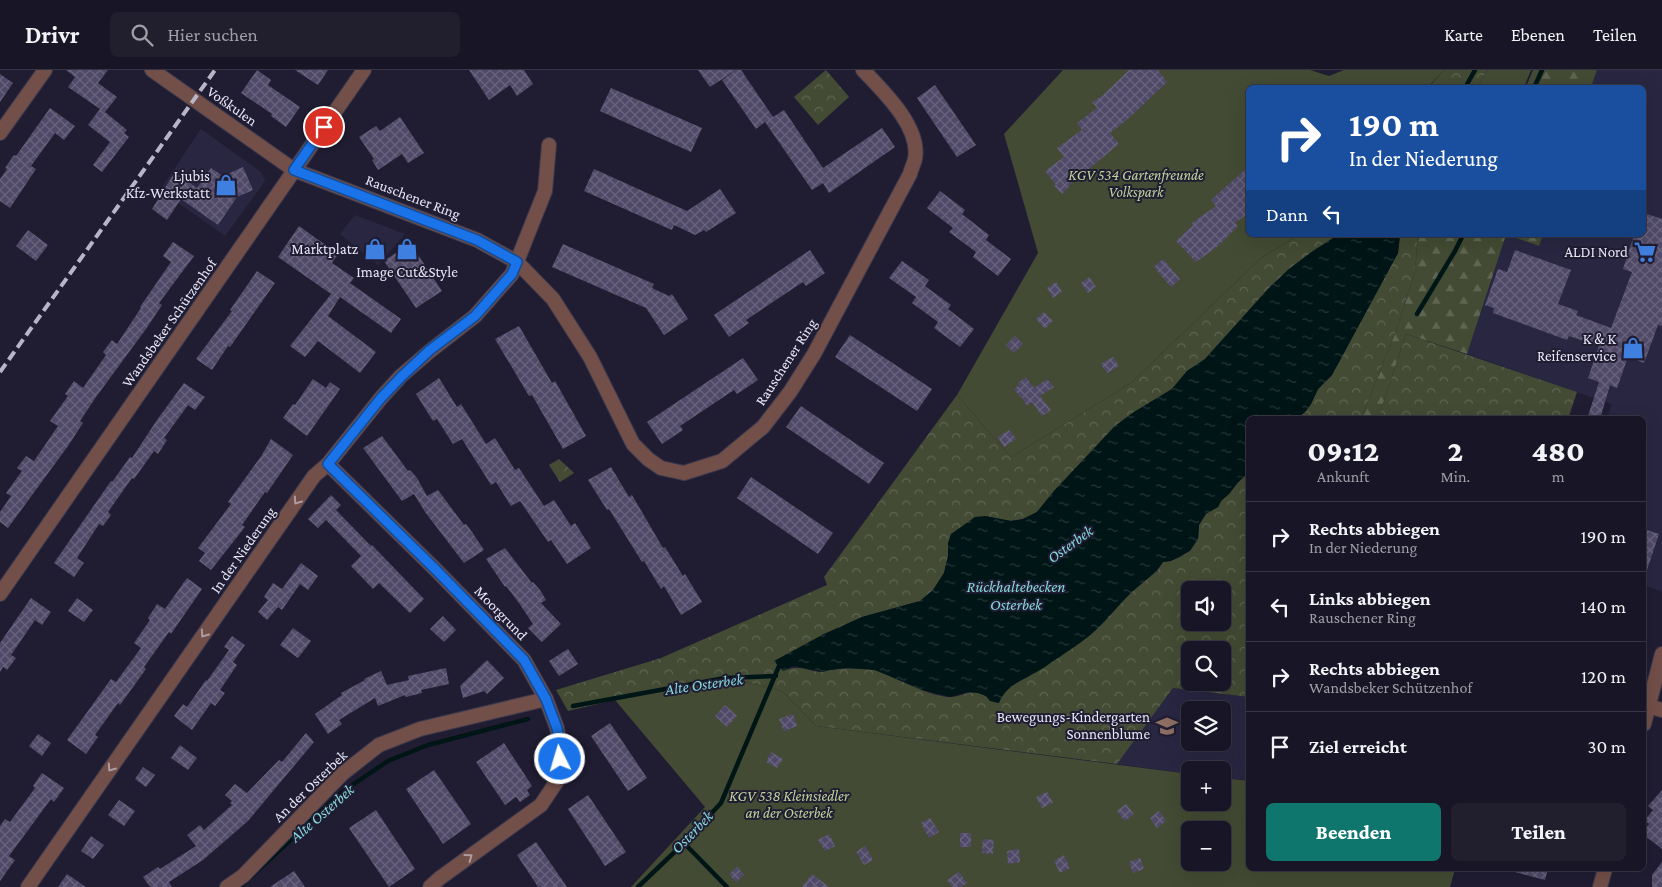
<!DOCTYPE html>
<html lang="de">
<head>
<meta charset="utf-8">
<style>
  body { margin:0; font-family:"Crimson Pro",serif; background:#211f2e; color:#f1f3f6; height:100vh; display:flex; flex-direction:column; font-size:19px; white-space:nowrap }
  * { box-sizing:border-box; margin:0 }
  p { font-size:16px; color:#9f9fa7 }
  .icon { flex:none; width:28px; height:28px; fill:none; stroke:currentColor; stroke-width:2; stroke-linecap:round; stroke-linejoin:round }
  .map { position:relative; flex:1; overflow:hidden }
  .side { position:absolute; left:1246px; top:346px; width:400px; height:455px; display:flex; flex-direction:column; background:#181626; border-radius:8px; box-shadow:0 5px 20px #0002,0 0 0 1px #363543 }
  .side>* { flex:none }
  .guide { position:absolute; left:1246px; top:15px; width:400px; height:152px; border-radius:8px; box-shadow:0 5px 20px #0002,0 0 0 1px #363543; background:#1a4fa0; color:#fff; overflow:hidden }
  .tools { position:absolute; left:1181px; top:511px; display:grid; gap:10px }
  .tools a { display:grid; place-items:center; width:50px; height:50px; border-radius:8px; background:#181626; box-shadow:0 5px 20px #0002,0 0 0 1px #363543; font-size:25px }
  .pin { position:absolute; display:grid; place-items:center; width:42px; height:42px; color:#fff; margin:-21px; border:2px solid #fff; border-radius:50%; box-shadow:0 1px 5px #0007 }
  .me { position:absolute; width:55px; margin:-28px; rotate:355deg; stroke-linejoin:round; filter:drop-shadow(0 0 4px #0008) }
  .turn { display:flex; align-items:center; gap:18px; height:105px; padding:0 20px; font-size:22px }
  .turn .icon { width:65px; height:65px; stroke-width:2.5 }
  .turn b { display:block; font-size:35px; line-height:42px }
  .then { display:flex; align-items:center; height:48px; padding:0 20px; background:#0003; gap:10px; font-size:19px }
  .eta { display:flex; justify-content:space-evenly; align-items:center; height:85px; text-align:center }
  .eta b { font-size:30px; font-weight:800; line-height:35px }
  .button { display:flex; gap:10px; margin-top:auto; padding:10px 20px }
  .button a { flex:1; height:58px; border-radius:8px; background:#0f766e; color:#fff; font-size:20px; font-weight:800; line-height:58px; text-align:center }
  .button a+a { background:#211f2e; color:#f1f3f6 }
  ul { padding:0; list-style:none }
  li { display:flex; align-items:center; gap:15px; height:70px; padding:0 20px; border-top:1px solid #363543 }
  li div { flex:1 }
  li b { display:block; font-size:19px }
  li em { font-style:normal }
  header { display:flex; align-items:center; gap:30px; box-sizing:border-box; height:70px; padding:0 25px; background:#181626; border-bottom:1px solid #363543 }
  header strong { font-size:24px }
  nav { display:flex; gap:28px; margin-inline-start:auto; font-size:18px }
  .search { width:350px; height:45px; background:#211f2e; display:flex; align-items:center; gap:12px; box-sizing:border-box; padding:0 18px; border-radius:8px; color:#9f9fa7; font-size:19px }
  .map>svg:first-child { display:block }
  .built { fill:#292642; fill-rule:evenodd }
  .forest { fill:url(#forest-firs) }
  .park { fill:url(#park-crowns); fill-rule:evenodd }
  .garden { fill:#434b34; fill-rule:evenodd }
  .water { fill:url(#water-ripples) }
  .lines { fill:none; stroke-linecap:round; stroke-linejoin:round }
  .stream { stroke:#001516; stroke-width:4.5 }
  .building { fill:url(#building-cross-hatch) }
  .minor-casing { stroke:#3c394e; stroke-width:16 }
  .tertiary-casing { stroke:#3c394e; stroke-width:16 }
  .minor { stroke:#724f48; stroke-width:14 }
  .tertiary { stroke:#724f48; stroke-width:14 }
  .rail { stroke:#b7b6c7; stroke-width:4; stroke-dasharray:10 5; stroke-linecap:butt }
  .oneway { stroke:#ad9ba0 }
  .route-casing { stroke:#114b97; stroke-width:12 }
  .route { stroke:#1a73e8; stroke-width:9 }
  .labels { text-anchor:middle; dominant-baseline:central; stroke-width:4; stroke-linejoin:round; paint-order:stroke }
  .street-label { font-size:15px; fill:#e8e7f7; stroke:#201d33 }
  .park-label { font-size:15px; font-style:italic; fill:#c0d399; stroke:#201d33 }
  .poi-label { font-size:15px; fill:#e8e7f7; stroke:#201d33; text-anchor:end }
  .water-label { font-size:16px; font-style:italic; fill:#85d7dc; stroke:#201d33 }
</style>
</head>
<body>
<header>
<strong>Drivr</strong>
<div class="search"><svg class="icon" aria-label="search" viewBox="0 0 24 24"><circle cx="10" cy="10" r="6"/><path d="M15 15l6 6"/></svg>Hier suchen</div>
<nav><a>Karte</a><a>Ebenen</a><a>Teilen</a></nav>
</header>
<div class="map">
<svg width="1662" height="817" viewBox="0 0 1662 817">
  <defs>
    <pattern id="forest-firs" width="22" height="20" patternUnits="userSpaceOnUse" patternTransform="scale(1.25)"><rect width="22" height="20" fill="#434b34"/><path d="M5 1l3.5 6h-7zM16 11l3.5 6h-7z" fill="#5e6552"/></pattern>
    <pattern id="park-crowns" width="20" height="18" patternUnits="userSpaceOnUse" patternTransform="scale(1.25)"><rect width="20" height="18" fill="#434b34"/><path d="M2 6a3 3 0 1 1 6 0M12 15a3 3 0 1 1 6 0" fill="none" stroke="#5e6552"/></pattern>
    <pattern id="water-ripples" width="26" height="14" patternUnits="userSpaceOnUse" patternTransform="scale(1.25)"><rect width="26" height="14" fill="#001516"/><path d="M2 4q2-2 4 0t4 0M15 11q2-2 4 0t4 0" fill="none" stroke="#253739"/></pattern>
    <pattern id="building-cross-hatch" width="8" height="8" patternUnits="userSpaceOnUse" patternTransform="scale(1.25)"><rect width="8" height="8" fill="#504a68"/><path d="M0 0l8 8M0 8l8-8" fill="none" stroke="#69647e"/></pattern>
  </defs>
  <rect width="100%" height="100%" fill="#201d33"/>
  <g class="built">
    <path d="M1597,0H1662V522L1644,515V349H1607L1611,334L1467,284L1506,165L1539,176L1543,165H1644V18L1591,17Z"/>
    <path d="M201,59L261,102L265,111L225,166L160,120Z"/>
    <path d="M355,145L405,164L378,195L340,164Z"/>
    <path d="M1173,618L1249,627V711L1223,708L1222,700H1190V704L1117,694ZM1190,640H1222V672H1190Z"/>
  </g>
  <g class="forest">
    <path d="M1533,0H1597L1591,17H1526Z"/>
    <path d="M1418,165H1461L1463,167L1464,165H1506L1467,284L1406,264L1378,349H1361L1396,261L1415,202Z"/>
    <path d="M1507,165H1543L1539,176Z"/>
  </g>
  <g class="park">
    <path d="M826,0L849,27L818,55L794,27Z"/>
    <path d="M1444,0H1488L1477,17L1428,18Z"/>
    <path d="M1299,165H1338L1313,181L1289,199L1268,219L1205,289L1187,301L1172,319L1134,342L1115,356L1054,421L1037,442L1023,449L1011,451L985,446L948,473V486L944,503L933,520L920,531L862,547L822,565L783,601C800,594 804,600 820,602C824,602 827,600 831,600C843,598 866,597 877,601C901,608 923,625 949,627C959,628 968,620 979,623C988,625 988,631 998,633C1005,619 1014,613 1028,607L1157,501L1163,492L1171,491L1182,486L1198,469L1199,455L1206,443L1218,437L1221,431L1229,424L1249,399V627L1173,618L1117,694L816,656L782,621L729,608L615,630L568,641L556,620L661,588L827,515L824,507L957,325L1011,387L1131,313L1261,188ZM1190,520H1222V552H1190ZM1190,580H1222V612H1190Z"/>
    <path d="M1400,165H1418L1415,202L1396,261L1361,349H1297L1306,341L1311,334L1318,319L1332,305L1398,183Z"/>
    <path d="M1406,264L1577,322L1568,349H1378Z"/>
    <path d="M559,389L574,403L560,412L549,395Z"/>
  </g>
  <g class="garden">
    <path d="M1063,0H1310L1329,6L1344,0H1444L1428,17L1249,18V165H1299L1261,188L1131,313L1011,387L957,325L1038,183L1004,64Z"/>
    <path d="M1488,0H1531L1524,17H1477Z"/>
    <path d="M729,608L782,621L816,656L1190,704V732H1222L1223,708L1249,711V799H1455L1450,817H631L705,737L615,630ZM1190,760H1222V792H1190Z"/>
  </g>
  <path class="water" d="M1338,165H1400L1398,183L1332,305L1318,319L1311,334L1306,341L1297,349H1249V399L1244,407L1237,413L1229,424L1221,431L1218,437L1206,444L1199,455L1198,469L1190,481L1171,491L1163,492C1155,504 1144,511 1133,521C1120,533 1109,548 1096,560C1082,573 1065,583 1049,594C1031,608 1008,611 999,633L990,631L986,626L978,623L968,622L950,627L922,620L875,600L846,598L829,600L823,602L793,596L783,601L774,591L822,565L862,547L920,531L933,520L944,503L948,486V473L951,464L975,447L985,446L1011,451L1023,449L1037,442L1054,421L1115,356L1134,342L1172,319L1187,301L1205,289L1268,219L1289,199L1313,181Z"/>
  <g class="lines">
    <g class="stream">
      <path d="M1465,18L1475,0"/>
      <path d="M1534,18L1542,0"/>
      <path d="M1417,244L1455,181L1463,165"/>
      <path d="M573,636L725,608L776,606"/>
      <path d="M684,773L727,817"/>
      <path d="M240,817L342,722L388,691L428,675L528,649"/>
      <path d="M638,817L684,773L721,733L779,596L783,594"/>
    </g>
  </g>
  <g class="building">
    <path d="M66,0H108L98,13L117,27L105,42L127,60L124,63L129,67L102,102L93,95L110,72L88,55L100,39L68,17L75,7Z"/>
    <path d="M257,0L271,10L268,15L300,37L286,57L271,46L272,44L241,23Z"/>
    <path d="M295,0H328L318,15Z"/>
    <path d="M469,0H524L533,14L517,26L510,15L489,30Z"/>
    <path d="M698,0H736L710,17Z"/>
    <path d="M736,0H741L773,47L784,40L823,98L882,58L895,77L829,123L823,113L812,120L765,52L756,59L722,10Z"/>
    <path d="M1129,0H1158L1167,12L1128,49L1110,63L1119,74L1069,115L1070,116L1062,124L1054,116L1056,115L1045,101L1064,87L1057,78L1082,60L1077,53L1097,38L1092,32L1102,26Z"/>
    <path d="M0,4L13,13L0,32Z"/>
    <path d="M935,15L976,75L957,87L917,28Z"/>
    <path d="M611,18L702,58L691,82L600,41Z"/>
    <path d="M50,38L75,56L64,70L55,63L31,96L36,99L10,138L0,131V109L7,99L5,98L14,85L16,86Z"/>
    <path d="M400,47L424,83L408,93L402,84L378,100L372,90L374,89L359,67L376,56L380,61Z"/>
    <path d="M1249,96V143L1235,153L1238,156L1218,176L1196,192L1176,171L1193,155L1192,153L1216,136L1211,130Z"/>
    <path d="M243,97L253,120L237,127L218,155L181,129L167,150L152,139L175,102L197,118L211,98L223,106Z"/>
    <path d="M594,99L687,141L720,119L736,143L706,162L704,160L695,165L674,155L672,160L584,121Z"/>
    <path d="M940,121L965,140L962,144L989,165L986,170L1011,189L998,206L973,187L976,182L949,162L953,158L927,138Z"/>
    <path d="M1644,143L1662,149V256L1658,255L1644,293L1628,287L1617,318L1610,315L1600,349H1587L1599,312L1588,308L1599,276L1569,266L1567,270L1493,243L1494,238L1485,235L1498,199L1507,202L1515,180L1571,200L1558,234L1578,241L1576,245L1611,258L1632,202L1623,199L1634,165H1644Z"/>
    <path d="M299,156L338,184L332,193L354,208L350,213L401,249L391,263L340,227L328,246L376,282L360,303L318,271L305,287L290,276L331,224L278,187Z"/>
    <path d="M28,160L48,175L36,191L16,176Z"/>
    <path d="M173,172L194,186L159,233L162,235L146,259L96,327L80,351L83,353L68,376L8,458L0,452V442L11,426L6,423L22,401L17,398L26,386L34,391L58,356L50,351L68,326L65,324L74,311L83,318L106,285L103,282L112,270L117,274L141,238L140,237L171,192L163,186Z"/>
    <path d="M410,173L442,221L416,238L384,191Z"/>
    <path d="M563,174L654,214L652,218L669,226L672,224L688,249L664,265L646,238L552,197Z"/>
    <path d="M810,180L825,203L806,216L803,212L746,250L749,253L729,267L714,245Z"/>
    <path d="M1163,189L1180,209L1171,217L1154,197Z"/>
    <path d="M902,191L929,210L925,216L951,235L948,239L974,259L960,277L934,258L938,252L912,233L916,227L889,208Z"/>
    <path d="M257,201L275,213L230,277L228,276L212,300L196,289L232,241L230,240Z"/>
    <path d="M1089,207L1096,217L1088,223L1081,213Z"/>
    <path d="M1056,212L1062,222L1053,228L1047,218Z"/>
    <path d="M1044,242L1053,251L1045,259L1036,249Z"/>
    <path d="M519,256L552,313L555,311L586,366L563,379L532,325L529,326L495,269Z"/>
    <path d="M850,265L932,319L917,341L835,287Z"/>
    <path d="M1015,266L1023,274L1014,283L1006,275Z"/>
    <path d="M1113,287L1119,296L1107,303L1101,294Z"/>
    <path d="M743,288L758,310L737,324L734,320L680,356L683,360L662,374L647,352Z"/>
    <path d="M1026,307L1034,318L1047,309L1054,317L1040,326L1051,340L1042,346L1032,332L1027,336L1022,328L1026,324L1021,328L1014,319L1019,315L1018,313Z"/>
    <path d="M439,308L457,337L461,334L486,374L495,368L515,400L519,398L544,436L554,430L571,456L575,453L591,478L567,494L551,470L548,472L520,431L511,436L496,412L491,415L462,369L453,374L437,349L433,351L416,324Z"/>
    <path d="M313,309L326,318L330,312L340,319L307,366L283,348L293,334L295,335Z"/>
    <path d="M184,313L205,327L195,340L188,335L164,368L167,370L158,384L154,381L134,409L132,408L108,442L111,445L103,456L99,454L77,488L84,493L74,507L54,493L111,411L112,412L130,387L132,388L157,350Z"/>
    <path d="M801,336L884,393L869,414L786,357Z"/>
    <path d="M1009,360L1016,369L1004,377L998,367Z"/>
    <path d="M382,366L408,401L410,400L417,408L427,426L438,420L464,455L466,454L472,462L484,480L464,493L425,442L414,424L402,431L363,378Z"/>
    <path d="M271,369L293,385L267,423L265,422L242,455L245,457L211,500L199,491L205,483L198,478L231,434L228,432L262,385Z"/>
    <path d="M611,397L629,427L632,425L663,478L665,477L683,506L685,504L702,532L681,545L664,516L661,519L644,491L642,492L609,439L607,440L588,410Z"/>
    <path d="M751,407L833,463L818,484L737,428Z"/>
    <path d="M331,425L341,435L336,440L371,476L372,475L424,529L410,543L379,513L373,519L351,496L361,486L326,450L318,458L308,449Z"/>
    <path d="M1644,459L1659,464L1646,503H1644Z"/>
    <path d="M505,478L532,513L533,512L540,520L546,530L541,533L561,554L542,572L528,558L533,554L519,533L506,516L505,517L486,489Z"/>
    <path d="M301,493L318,506L308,520L300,514L282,540L278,537L267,550L258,542L268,530L264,527L273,513L282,519Z"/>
    <path d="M187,508L202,519L171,564L169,562L144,597L146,599L120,635L118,633L95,665L98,667L86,684L67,670L111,609L116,612L141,578L134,573L150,550L148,548L157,534L165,539Z"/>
    <path d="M31,528L51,542L42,555L35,550L11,585L16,588L7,600L3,597L0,602V573Z"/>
    <path d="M77,528L93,540L84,552L68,541Z"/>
    <path d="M443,546L456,560L444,572L430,559Z"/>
    <path d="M293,558L311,571L298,588L280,575Z"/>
    <path d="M232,566L245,575L233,592L237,595L220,620L225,623L215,636L211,633L192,660L174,646L183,634L187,637L206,610L207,611L229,580L224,577Z"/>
    <path d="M568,579L578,594L559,606L549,591Z"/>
    <path d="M487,590L504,608L487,624L484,621L463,628L460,616Z"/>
    <path d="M446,598L449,614L421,620L422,623L406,627L405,625L378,636L375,628L339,650L342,654L328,664L315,644L342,625L341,623L365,610L364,609L381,601L387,615L409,610L408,606Z"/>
    <path d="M725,635L737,646L727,657L715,646Z"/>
    <path d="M793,644L797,656L784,661L779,649Z"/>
    <path d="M610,653L647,708L628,721L591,666Z"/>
    <path d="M306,663L314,672L248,751L203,790L169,812L172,817H150L143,807L158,797L160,799L196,776L187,765L200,755L204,760L232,735L230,733L232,731L225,725L235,714L247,723L279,690L282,692Z"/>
    <path d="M38,664L51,673L42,686L29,676Z"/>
    <path d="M504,673L532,716L527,720L530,725L520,732L516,727L505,735L476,692Z"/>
    <path d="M180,675L197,688L188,700L171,688Z"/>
    <path d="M771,682L783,689L777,698L766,692Z"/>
    <path d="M143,697L155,705L146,717L135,709Z"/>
    <path d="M434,700L471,754L443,774L406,719Z"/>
    <path d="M42,703L64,718L54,732L51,729L9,786L15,790L0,811V756L5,749L10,752L35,718L33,716Z"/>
    <path d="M1662,720V779L1644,765V761L1649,754L1645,750L1653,740L1648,736Z"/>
    <path d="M1047,722L1053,733L1042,738L1036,727Z"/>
    <path d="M588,725L626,782L605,796L568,739Z"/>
    <path d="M119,730L135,741L124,756L108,745Z"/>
    <path d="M1126,734L1134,744L1125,751L1117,741Z"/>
    <path d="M376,740L415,799L389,817L349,758Z"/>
    <path d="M1159,741L1166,751L1157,758L1150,748Z"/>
    <path d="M930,748L939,762L929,768L921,753Z"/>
    <rect x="960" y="763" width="11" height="14"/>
    <path d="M829,764L835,776L825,781L818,770Z"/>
    <path d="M91,766L104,775L93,789L81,781Z"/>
    <path d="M983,769L994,770L993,784L982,783Z"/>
    <path d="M536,772L567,817H538L517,785Z"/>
    <path d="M865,776L873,790L864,795L856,782Z"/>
    <path d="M1019,779L1020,792L1008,794L1007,781Z"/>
    <path d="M1064,785L1070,798L1060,803L1054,791Z"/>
    <path d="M1140,788L1144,799L1133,803L1129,792Z"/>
    <path d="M1662,792V817H1652V805Z"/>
    <path d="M737,797L744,805L736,812L729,804Z"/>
    <path d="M1516,799H1548L1545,810L1515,802Z"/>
    <path d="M294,801L305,817H270Z"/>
    <path d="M959,802L967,813L961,817H952L947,810Z"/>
    <path d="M67,804L86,817H58Z"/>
    <path d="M812,804L829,817H802Z"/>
  </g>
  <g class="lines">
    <g class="minor-casing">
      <g id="minor">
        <path d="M152,0L294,100L477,170L517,192L553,229L590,287L633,374L648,389L661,398L684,403L722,391L763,357L790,322L814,284L910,104C911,99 914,94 915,89C921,57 883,21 863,0"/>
        <path d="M328,394L436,500L524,590L546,629L557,658L561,684L557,711L541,735L440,808L430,817"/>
        <path d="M0,524L364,0"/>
        <path d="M28,817L314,406L328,394L381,328L401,306L430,281L475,246L512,204L545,121L549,75"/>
        <path d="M227,817L243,806L342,704L379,675L420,659L546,629"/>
      </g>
    </g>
    <g class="tertiary-casing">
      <g id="tertiary">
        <path d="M0,63L45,0"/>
        <path d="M1648,636L1662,640"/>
        <path d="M1644,654L1662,584"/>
        <path d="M1600,817L1605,799"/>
      </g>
    </g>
    <use href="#minor" class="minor"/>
    <use href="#tertiary" class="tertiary"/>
    <path class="rail" d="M0,302L215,0"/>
  </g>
  <defs><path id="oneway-chevron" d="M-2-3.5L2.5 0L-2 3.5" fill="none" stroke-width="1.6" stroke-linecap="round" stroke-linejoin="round" transform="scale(1.25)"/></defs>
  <g class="oneway">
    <use href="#oneway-chevron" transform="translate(297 431) rotate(125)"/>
    <use href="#oneway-chevron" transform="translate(204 564) rotate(125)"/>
    <use href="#oneway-chevron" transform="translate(111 698) rotate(125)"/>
    <use href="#oneway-chevron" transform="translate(469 787) rotate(-36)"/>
  </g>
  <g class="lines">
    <g class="route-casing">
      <path id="route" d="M324,57L294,100L477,170L517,192L512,204L475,246L430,280L402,306L381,328L328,394L436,500L524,590L546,629L557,658L561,684L560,689"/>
    </g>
    <use href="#route" class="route"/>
  </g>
  <defs>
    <g id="shop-bare" transform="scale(1.725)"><path d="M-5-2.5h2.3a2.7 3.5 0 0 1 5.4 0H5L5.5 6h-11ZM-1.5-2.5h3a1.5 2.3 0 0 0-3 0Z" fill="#3f7fe0" stroke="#201d33" stroke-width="2.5" paint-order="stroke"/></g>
    <g id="supermarket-bare" transform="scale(1.725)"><path d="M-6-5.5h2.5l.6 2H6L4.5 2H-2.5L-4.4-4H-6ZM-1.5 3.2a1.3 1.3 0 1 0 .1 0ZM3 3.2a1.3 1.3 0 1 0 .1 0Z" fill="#3f7fe0" stroke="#201d33" stroke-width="2.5" paint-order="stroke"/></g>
    <g id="school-bare" transform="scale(1.725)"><path d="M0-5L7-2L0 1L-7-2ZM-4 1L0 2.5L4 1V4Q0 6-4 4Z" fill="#8d6e63" stroke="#201d33" stroke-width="2.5" paint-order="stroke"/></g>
  </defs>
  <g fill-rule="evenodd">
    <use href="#shop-bare" x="226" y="115"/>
    <use href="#shop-bare" x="375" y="179"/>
    <use href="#shop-bare" x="407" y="179"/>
    <use href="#supermarket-bare" x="1645" y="182"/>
    <use href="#shop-bare" x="1633" y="278"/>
    <use href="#school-bare" x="1167" y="656"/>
  </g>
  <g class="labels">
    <g class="street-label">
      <text transform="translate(232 36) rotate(35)">Voßkulen</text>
      <text transform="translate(413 127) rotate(21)">Rauschener Ring</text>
      <text transform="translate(169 253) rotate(-55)">Wandsbeker Schützenhof</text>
      <text transform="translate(786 292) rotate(-57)">Rauschener Ring</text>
      <text transform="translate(243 480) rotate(-55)">In der Niederung</text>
      <text transform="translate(501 543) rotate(46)">Moorgrund</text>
      <text transform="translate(310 716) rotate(-44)">An der Osterbek</text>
    </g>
    <g class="park-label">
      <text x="1136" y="105">KGV 534 Gartenfreunde<tspan x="1136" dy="17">Volkspark</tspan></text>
      <text x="789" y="726">KGV 538 Kleinsiedler<tspan x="789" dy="17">an der Osterbek</tspan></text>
    </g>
    <g class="poi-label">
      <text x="210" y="106">Ljubis<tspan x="210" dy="17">Kfz-Werkstatt</tspan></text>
      <text x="358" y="179">Marktplatz</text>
      <text x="1628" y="182">ALDI Nord</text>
      <text x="407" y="202" text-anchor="middle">Image Cut&amp;Style</text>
      <text x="1616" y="269">K &amp; K<tspan x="1616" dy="17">Reifenservice</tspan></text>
      <text x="1150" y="647">Bewegungs-Kindergarten<tspan x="1150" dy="17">Sonnenblume</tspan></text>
    </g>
    <g class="water-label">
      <text transform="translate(1070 474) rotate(-36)">Osterbek</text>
      <text x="1016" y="516">Rückhaltebecken<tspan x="1016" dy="18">Osterbek</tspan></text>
      <text transform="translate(704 614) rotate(-8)">Alte Osterbek</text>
      <text transform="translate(322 743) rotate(-41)">Alte Osterbek</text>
      <text transform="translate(692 762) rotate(-46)">Osterbek</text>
    </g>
  </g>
</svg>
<div class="tools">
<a><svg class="icon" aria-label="sound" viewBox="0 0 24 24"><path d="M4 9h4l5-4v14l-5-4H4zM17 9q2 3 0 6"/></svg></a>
<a><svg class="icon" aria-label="search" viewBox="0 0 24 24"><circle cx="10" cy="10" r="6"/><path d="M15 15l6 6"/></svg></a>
<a><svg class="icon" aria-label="layers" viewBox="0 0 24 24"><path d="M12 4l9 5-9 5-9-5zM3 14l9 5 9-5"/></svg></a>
<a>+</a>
<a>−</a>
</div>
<div class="pin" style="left:324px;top:57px;background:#d93025"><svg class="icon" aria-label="arrive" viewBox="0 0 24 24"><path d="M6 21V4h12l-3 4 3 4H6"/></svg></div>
<svg class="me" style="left:560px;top:689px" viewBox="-20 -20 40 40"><circle r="17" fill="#1a73e8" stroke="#fff" stroke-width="3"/><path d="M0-11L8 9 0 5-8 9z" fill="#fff"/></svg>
<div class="guide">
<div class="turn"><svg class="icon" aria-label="right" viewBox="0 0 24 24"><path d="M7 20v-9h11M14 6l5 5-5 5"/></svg><div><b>190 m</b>In der Niederung</div></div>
<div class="then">Dann<svg class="icon" aria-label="left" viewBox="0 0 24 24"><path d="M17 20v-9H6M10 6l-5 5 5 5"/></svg></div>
</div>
<section class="side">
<div class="eta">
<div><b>09:12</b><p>Ankunft</p></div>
<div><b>2</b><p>Min.</p></div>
<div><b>480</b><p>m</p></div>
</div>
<ul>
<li><svg class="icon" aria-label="right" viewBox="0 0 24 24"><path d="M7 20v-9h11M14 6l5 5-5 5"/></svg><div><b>Rechts abbiegen</b><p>In der Niederung</p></div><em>190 m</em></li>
<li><svg class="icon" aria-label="left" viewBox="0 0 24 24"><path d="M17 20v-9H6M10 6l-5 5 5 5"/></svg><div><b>Links abbiegen</b><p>Rauschener Ring</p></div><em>140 m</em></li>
<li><svg class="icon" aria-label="right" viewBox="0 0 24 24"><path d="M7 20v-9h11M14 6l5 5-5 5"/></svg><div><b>Rechts abbiegen</b><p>Wandsbeker Schützenhof</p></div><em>120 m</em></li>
<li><svg class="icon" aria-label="arrive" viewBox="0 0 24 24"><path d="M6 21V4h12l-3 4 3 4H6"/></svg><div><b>Ziel erreicht</b></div><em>30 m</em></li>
</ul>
<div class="button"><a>Beenden</a><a>Teilen</a></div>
</section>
</div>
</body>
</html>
